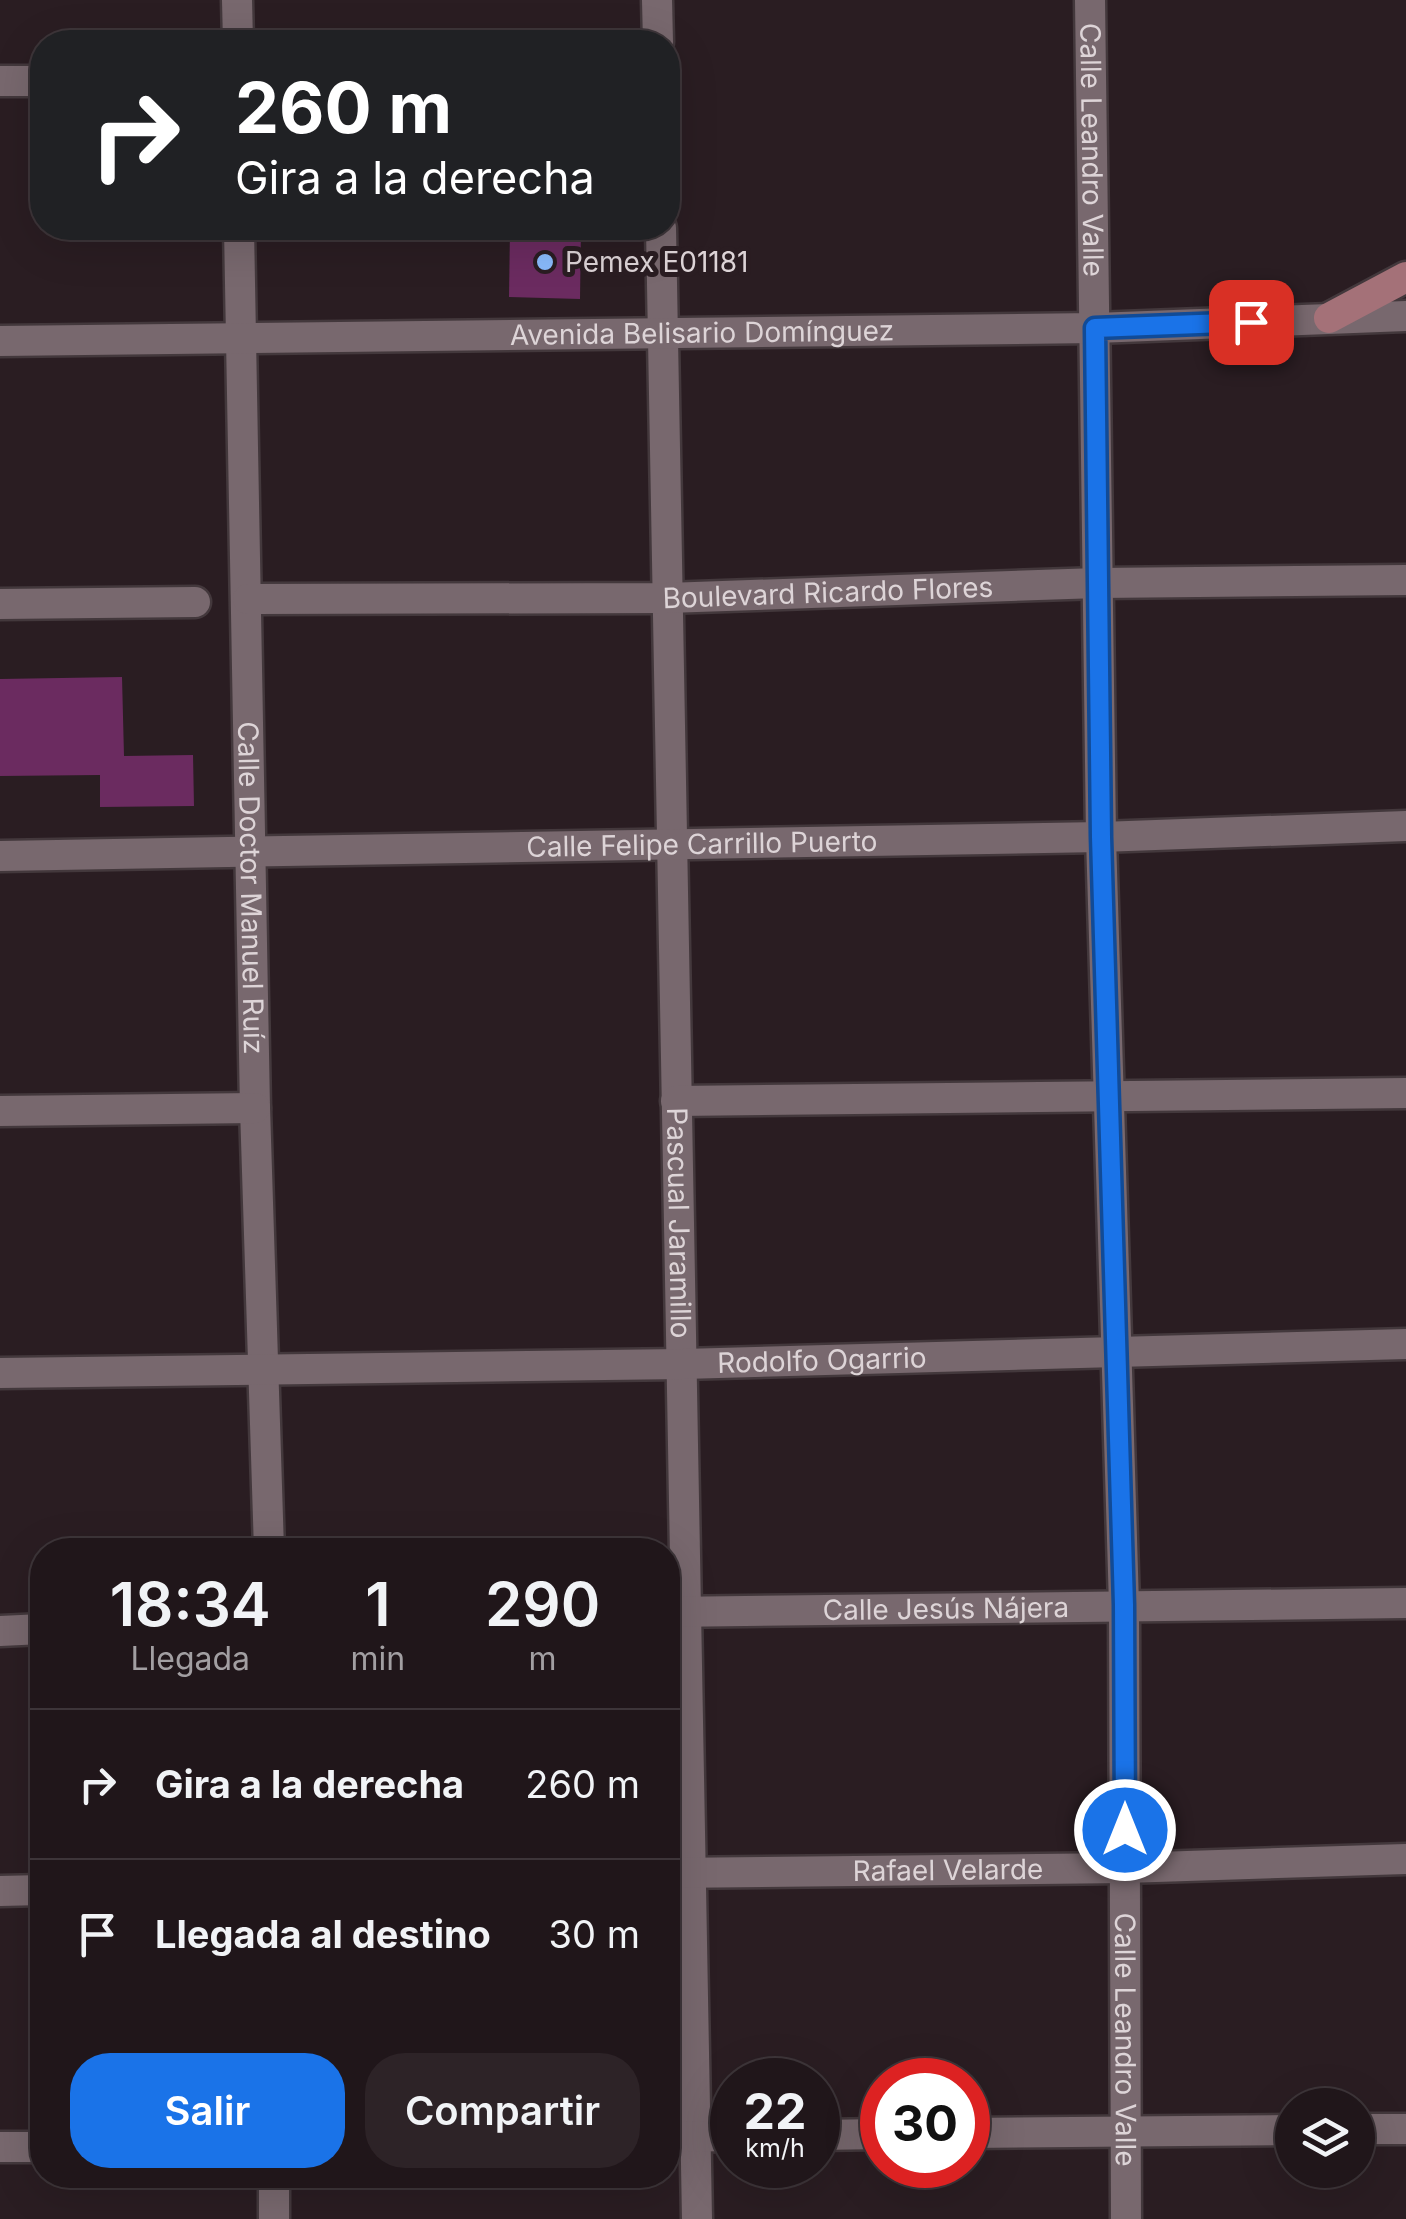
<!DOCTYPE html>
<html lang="es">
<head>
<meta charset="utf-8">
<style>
  body { margin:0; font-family:Inter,sans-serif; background:#2d2327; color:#f1f3f6; height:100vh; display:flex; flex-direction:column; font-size:38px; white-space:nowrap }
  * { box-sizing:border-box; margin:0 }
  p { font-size:32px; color:#a29fa2 }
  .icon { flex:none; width:55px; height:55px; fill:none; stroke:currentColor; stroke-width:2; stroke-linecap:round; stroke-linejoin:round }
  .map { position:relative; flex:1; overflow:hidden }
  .panel { position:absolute; left:30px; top:1538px; width:650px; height:650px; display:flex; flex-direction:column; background:#20161a; border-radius:40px; box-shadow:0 10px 40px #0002,0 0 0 2px #3d3539 }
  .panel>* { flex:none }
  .banner { position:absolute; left:30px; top:30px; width:650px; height:210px; border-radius:40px; box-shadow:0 10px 40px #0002,0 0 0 2px #3d3539; background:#202124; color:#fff; overflow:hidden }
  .controls { position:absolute; left:1275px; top:2088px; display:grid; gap:20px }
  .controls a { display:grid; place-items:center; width:100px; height:100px; border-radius:50%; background:#20161a; box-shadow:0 10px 40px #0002,0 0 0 2px #3d3539; font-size:50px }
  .speed { position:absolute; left:710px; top:2058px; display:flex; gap:20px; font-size:50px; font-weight:700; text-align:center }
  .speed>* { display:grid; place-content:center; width:130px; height:130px; border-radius:50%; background:#20161a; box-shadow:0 10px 40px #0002,0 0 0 2px #3d3539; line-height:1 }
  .speed small { font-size:25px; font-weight:400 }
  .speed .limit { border:15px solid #d22; background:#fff; color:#111 }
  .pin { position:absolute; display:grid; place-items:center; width:85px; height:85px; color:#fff; margin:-42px; border-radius:20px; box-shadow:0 5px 15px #0006 }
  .me { position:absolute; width:110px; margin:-55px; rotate:0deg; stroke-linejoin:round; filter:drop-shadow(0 0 8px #0008) }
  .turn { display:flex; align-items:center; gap:35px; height:210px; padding:0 40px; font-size:45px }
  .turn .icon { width:130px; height:130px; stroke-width:2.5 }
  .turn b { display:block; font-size:70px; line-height:85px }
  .eta { display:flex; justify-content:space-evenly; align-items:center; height:170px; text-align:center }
  .eta b { font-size:60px; font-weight:600; line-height:70px }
  .button { display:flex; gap:20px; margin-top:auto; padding:20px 40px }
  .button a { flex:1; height:115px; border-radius:40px; background:#1a73e8; color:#fff; font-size:40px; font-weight:600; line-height:115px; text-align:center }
  .button a+a { background:#2d2327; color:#f1f3f6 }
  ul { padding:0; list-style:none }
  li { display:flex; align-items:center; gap:30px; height:150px; padding:0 40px; border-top:2px solid #3d3539 }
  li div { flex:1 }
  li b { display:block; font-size:38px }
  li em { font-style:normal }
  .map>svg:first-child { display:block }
  .building { fill:#6b2b60 }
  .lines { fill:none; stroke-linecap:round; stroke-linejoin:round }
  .minor-casing { stroke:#43383c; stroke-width:35 }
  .tertiary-casing { stroke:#43383c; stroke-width:35 }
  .primary-casing { stroke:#43383c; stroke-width:35 }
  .minor { stroke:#78686e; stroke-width:30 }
  .tertiary { stroke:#78686e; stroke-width:30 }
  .primary { stroke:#a47178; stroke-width:30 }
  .route-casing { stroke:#114b97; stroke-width:25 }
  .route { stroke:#1a73e8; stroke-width:18 }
  .poi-dot { fill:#89bafc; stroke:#2a1d22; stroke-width:4 }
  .labels { text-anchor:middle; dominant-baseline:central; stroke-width:10; stroke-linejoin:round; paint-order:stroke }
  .street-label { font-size:28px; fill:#ddd4d7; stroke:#2a1d22 }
  .poi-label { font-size:28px; fill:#ddd4d7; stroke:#2a1d22; text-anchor:start }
</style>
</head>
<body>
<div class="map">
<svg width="1406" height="2219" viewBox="0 0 1406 2219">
  <rect width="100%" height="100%" fill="#2a1d22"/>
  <g class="building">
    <path d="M510,228H581L580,299L509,297Z"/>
    <path d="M122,677L124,756L193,755L194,806L100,807V775L0,776V679Z"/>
  </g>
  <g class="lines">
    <g class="minor-casing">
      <g id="minor">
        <path d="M237,0L238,42"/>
        <path d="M657,0L658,42"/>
        <path id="s1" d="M1090,0L1101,837L1124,1605L1126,2219"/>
        <path d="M0,81H42"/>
        <path id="s2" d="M239,228L255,1108L269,1550"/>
        <path id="s3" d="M661,228L697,2219"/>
        <path id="s4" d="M248,599L667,598L1098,583L1406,580"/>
        <path d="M0,604L195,602"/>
        <path id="s5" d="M0,856L1101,837L1406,826"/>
        <path d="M676,1101L1406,1093"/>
        <path d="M0,1111L255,1108"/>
        <path id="s6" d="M0,1373L683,1364L1406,1344"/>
        <path id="s7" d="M668,1612L1405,1603"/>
        <path d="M0,1631L42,1629"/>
        <path id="s8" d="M668,1873L1125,1868L1406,1859"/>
        <path d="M0,1891L42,1890"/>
        <path d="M1358,2129H1406"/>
        <path d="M968,2133L1292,2130"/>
        <path d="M818,2135L882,2134"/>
        <path d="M668,2137L732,2136"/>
        <path d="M0,2147H42"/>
        <path d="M274,2175V2219"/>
      </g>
    </g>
    <g class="tertiary-casing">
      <g id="tertiary">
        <path id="s9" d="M0,341L1095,328L1406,316"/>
      </g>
    </g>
    <g class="primary-casing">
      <path id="primary" d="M1329,318L1406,277"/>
    </g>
    <use href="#minor" class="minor"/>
    <use href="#tertiary" class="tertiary"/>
    <use href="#primary" class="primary"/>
  </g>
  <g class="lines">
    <g class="route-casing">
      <path id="route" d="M1125,1830L1124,1605L1101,837L1095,328L1251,322"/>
    </g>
    <use href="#route" class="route"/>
  </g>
  <circle class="poi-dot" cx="545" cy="262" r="10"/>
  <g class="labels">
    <g class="street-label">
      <text stroke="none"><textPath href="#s1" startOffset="150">Calle Leandro Valle</textPath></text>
      <text stroke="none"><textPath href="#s9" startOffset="702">Avenida Belisario Domínguez</textPath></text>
      <text stroke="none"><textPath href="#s4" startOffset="580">Boulevard Ricardo Flores</textPath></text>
      <text stroke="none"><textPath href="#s5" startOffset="702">Calle Felipe Carrillo Puerto</textPath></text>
      <text stroke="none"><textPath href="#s2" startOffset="660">Calle Doctor Manuel Ruíz</textPath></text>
      <text stroke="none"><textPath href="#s3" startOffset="995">Pascual Jaramillo</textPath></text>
      <text stroke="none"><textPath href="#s6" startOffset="822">Rodolfo Ogarrio</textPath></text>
      <text stroke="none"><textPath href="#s7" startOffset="278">Calle Jesús Nájera</textPath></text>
      <text stroke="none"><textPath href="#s8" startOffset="280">Rafael Velarde</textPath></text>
      <text stroke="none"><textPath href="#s1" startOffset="2040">Calle Leandro Valle</textPath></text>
    </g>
    <g class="poi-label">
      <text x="565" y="262">Pemex E01181</text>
    </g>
  </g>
</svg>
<div class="controls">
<a><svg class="icon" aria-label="layers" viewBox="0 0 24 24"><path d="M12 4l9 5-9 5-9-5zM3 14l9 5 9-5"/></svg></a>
</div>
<div class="speed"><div>22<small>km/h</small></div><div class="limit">30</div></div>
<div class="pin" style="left:1251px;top:322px;background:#d93025"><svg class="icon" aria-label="arrive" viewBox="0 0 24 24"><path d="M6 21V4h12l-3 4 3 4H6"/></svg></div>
<svg class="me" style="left:1125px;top:1830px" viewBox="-20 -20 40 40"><circle r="17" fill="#1a73e8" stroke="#fff" stroke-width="3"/><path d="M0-11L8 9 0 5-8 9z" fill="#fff"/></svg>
<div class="banner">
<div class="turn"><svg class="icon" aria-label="right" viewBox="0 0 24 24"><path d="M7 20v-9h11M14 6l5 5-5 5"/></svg><div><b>260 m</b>Gira a la derecha</div></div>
</div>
<section class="panel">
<div class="eta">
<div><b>18:34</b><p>Llegada</p></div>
<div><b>1</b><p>min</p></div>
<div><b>290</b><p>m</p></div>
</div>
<ul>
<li><svg class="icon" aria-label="right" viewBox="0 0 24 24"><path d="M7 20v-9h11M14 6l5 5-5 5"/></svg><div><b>Gira a la derecha</b></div><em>260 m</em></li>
<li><svg class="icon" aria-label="arrive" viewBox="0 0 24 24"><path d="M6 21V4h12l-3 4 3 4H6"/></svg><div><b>Llegada al destino</b></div><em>30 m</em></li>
</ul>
<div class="button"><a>Salir</a><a>Compartir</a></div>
</section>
</div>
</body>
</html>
